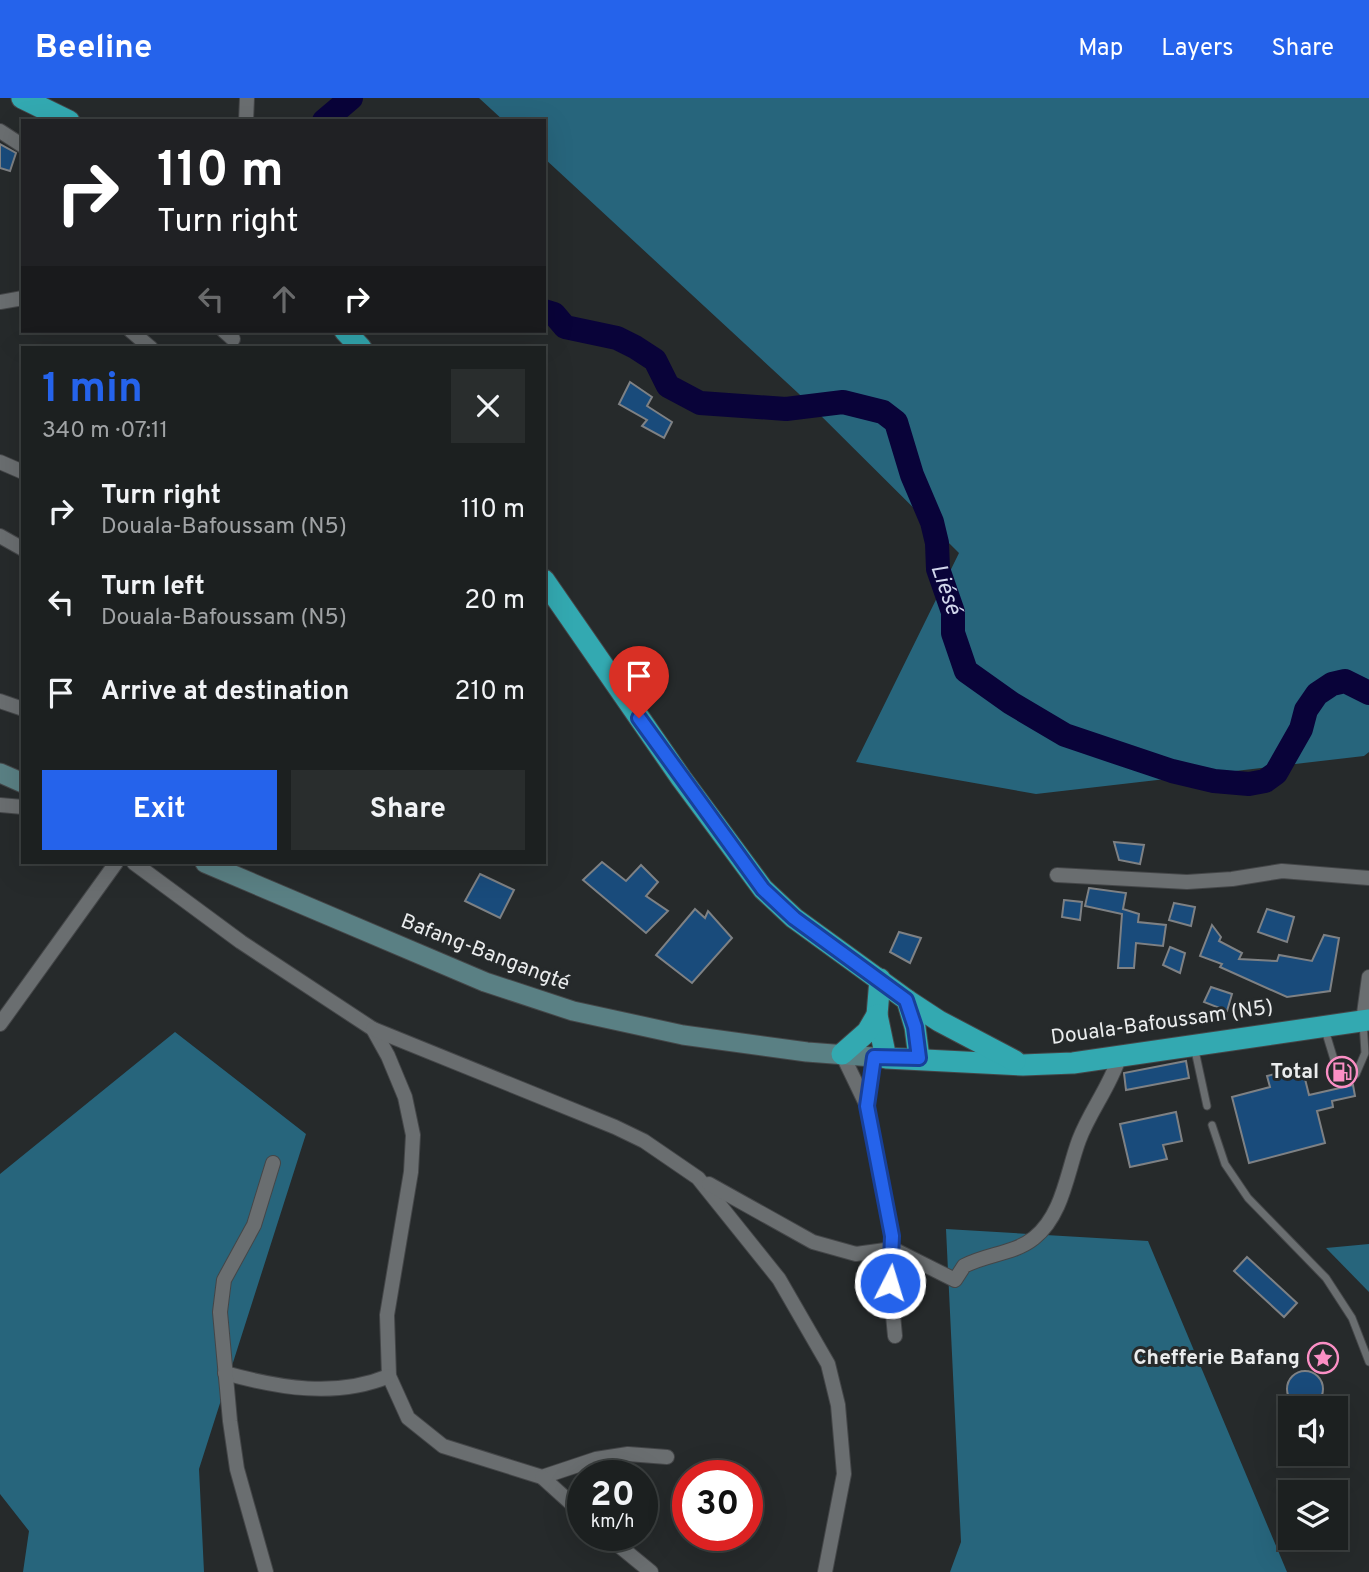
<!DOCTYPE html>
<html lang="en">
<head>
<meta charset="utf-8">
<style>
  body { margin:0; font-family:Overpass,sans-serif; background:#292d2d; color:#f1f3f6; height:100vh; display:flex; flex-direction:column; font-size:26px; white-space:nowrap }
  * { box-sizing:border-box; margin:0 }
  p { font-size:23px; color:#a0a3a5 }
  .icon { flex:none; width:38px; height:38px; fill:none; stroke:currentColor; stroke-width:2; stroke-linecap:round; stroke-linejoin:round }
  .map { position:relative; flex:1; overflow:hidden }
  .details { position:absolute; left:21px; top:248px; width:525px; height:518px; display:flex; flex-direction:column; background:#1c2020; border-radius:0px; box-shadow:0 7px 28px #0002,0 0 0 2px #3a3e3e }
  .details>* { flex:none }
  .top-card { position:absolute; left:21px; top:21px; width:525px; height:214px; border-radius:0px; box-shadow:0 7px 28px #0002,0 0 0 2px #3a3e3e; background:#202124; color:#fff; overflow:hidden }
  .tools { position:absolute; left:1278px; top:1298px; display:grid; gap:14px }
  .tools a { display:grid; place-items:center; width:70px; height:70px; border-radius:0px; background:#1c2020; box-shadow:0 7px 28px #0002,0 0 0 2px #3a3e3e; font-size:35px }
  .speed { position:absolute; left:567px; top:1362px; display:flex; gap:14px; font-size:35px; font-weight:700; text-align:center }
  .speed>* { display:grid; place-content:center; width:91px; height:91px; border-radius:50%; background:#1c2020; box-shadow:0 7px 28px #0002,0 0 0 2px #3a3e3e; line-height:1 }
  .speed small { font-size:18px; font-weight:400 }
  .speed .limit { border:10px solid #d22; background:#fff; color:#111 }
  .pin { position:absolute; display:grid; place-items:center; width:60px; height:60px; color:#fff; margin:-72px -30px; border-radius:50% 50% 50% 0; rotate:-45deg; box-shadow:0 0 7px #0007 }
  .pin .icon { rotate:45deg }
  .me { position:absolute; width:77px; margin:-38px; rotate:5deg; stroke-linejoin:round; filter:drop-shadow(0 0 5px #0008) }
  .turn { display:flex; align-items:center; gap:24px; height:147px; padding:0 21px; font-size:32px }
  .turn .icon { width:91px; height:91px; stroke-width:2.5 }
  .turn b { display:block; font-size:49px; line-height:60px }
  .lanes { display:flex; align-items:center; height:66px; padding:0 21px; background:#0003; justify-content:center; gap:35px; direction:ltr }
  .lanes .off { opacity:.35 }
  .round { display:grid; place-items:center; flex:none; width:74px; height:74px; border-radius:0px; background:#292d2d }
  .overview { display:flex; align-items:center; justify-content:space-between; height:119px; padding:0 21px }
  h1 { font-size:42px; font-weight:700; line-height:52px; color:#2563eb }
  .action { display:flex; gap:14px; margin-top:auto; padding:14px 21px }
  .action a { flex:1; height:80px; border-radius:0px; background:#2563eb; color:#fff; font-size:28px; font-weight:700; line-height:80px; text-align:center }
  .action a+a { background:#292d2d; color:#f1f3f6 }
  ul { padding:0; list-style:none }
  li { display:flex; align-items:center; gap:21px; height:91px; padding:0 21px }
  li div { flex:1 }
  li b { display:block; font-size:26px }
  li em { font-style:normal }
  header { display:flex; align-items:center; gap:42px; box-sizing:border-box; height:98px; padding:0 35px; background:#2563eb; color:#fff }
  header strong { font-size:33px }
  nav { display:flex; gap:38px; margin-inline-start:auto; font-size:24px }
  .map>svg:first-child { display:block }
  .forest { fill:#27657c }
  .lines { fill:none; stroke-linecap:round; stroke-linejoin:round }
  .river { stroke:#090339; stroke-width:24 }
  .building { fill:#194b7b; stroke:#7e8184; stroke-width:2 }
  .lane-casing { stroke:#444648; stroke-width:9 }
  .street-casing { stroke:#444648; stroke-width:16 }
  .secondary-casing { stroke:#444648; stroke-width:21 }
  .highway-casing { stroke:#444648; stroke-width:23 }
  .lane { stroke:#6a6e70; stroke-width:7 }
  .street { stroke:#6a6e70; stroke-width:14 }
  .secondary { stroke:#5a8084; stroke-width:19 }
  .highway { stroke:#33a9b1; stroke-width:21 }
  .route-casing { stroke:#184099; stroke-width:18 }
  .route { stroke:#2563eb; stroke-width:12 }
  .labels { text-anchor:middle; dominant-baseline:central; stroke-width:6; stroke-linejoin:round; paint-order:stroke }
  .street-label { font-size:21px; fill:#eaeced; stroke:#262a2b }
  .poi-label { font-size:21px; font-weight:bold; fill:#eaeced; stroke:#262a2b; text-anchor:end }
  .water-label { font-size:23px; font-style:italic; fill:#d1d6eb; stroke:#262a2b }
</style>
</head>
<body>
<header>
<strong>Beeline</strong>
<nav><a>Map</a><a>Layers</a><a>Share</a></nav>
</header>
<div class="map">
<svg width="1369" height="1474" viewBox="0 0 1369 1474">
  <rect width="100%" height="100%" fill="#262a2b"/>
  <g class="forest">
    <path d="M479,0H1369V654L1364,658L1036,696L856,664L959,455L798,295L544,60V23H504Z"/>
    <path d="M175,934L306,1036L199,1371L204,1474H23L29,1433L0,1396V1076Z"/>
    <path d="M946,1131L1148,1143L1287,1474H950L961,1444Z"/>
    <path d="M1369,1146V1194L1326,1150Z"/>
  </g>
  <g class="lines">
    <g class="river">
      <path d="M324,23L351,0"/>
      <path id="s1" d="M544,213L554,216L565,229L617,240L635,249L655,262L668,288L700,305L786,311L843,304L883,314L896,324L912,377L932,424L937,445L938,471L953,514V535L966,573L1011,605L1065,637L1172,673L1214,683L1249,686L1265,683L1276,675L1301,631L1306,612L1317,596L1332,586L1345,583L1369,595"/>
    </g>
  </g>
  <g class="building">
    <path d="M0,46L16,55L10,73L0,70Z"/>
    <path d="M630,284L652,299L647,308L672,324L664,340L642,328L647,322L619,306Z"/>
    <path d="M1114,744L1144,747L1140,766L1119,762Z"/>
    <path d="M602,764L626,783L641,767L658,784L646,798L668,813L646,835L583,782Z"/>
    <path d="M480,776L514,792L500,820L465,803Z"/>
    <path d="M1089,790L1126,795L1123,811L1139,816L1138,824L1166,827L1163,848L1136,845L1134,870H1118L1122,816L1085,808Z"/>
    <path d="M1064,802L1082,804L1080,822L1062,819Z"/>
    <path d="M1174,805L1195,809L1191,828L1169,822Z"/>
    <path d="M695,811L705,820L708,813L732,840L692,885L656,857Z"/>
    <path d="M1267,811L1294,819L1287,844L1258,834Z"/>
    <path d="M1212,827L1221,839L1219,843L1242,855L1239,861L1277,863L1279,857L1312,863L1324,837L1339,840L1330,893L1287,899L1220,869L1222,866L1200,858Z"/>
    <path d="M899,834L921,840L910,865L890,854Z"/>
    <path d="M1170,849L1185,855L1180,875L1163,867Z"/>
    <path d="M1211,889L1232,896L1227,913L1204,904Z"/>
    <path d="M1186,963L1189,980L1126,992L1124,975Z"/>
    <path d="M1302,969L1309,997L1353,987L1355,998L1332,1003L1333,1009L1317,1013L1325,1045L1249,1065L1232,999L1270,989L1267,978Z"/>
    <path d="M1176,1014L1182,1043L1163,1047L1167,1061L1130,1069L1120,1026Z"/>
    <path d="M1247,1159L1297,1205L1284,1219L1234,1173Z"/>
    <circle cx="1305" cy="1291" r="18"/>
  </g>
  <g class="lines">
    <g class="lane-casing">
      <g id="lane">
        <path d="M1325,932L1336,968L1356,976L1365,955L1363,924"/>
        <path d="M1194,948L1207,1008"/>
        <path d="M1212,1027L1225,1066L1248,1100L1326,1180L1352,1220L1369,1264"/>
      </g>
    </g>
    <g class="street-casing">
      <g id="street">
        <path d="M246,23L247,0"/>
        <path d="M0,33L23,48"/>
        <path d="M0,204L23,200"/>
        <path d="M131,233L151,250"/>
        <path d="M224,233L233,241"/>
        <path d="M0,364L23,374"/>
        <path d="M0,438L23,451"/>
        <path d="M0,603L23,611"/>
        <path d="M0,707L23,709"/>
        <path d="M134,765L241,844L373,931L388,958L405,999L413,1037L411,1074L387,1217L389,1278L408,1320L443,1348L542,1379L596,1361L628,1356L667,1359"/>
        <path d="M1057,777L1187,784L1232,781L1282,773L1369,780"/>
        <path d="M1363,923L1369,879"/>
        <path d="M0,926L116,765"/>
        <path d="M373,931L615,1029L644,1043L698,1080L779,1181L828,1266L838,1307L844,1376L825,1474"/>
        <path d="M842,956L867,1008"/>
        <path d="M874,959L867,1008L892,1138L890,1185L895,1238"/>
        <path d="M709,1086L813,1144L856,1156L893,1151L955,1182L964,1168C986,1156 1014,1156 1034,1140C1063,1117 1067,1074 1079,1042C1090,1013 1109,990 1119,960"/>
        <path d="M225,1275C279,1290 336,1300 389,1278"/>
        <path d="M542,1379L583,1416"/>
        <path d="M606,1437L651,1474"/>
        <path d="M266,1474L237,1371L230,1323L220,1214L224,1182L254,1127L273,1065"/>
      </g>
    </g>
    <g class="secondary-casing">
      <g id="secondary">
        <path d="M0,675L23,685"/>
        <path d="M205,765L485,884L573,913L683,937L807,954L886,960"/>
      </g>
    </g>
    <g class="highway-casing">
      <g id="highway">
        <path d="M22,0L69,23"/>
        <path d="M345,233L361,250"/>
        <path d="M544,482L681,680L763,791L794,820L907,902L915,929L919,960"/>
        <path d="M880,881L877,917L886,960L1023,967L1073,965L1369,922"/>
        <path d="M907,902L939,923L1015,963"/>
        <path d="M842,956L867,934L877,917"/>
      </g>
    </g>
    <use href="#lane" class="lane"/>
    <use href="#street" class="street"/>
    <use href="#secondary" class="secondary"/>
    <use href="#highway" class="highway"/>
  </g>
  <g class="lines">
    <g class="route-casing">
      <path id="route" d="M639,620L763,791L794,820L906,902L915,929L919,960L874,959L867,1008L892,1138L890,1185"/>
    </g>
    <use href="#route" class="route"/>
  </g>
  <defs>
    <g id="fuel-ring" transform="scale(1.575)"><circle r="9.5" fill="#262a2b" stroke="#fb8fc5" stroke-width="1.5"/><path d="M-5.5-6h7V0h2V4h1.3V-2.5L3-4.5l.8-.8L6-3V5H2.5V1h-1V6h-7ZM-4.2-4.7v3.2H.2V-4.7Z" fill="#fb8fc5"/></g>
    <g id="sight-ring" transform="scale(1.575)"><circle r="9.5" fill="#262a2b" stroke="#fb8fc5" stroke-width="1.5"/><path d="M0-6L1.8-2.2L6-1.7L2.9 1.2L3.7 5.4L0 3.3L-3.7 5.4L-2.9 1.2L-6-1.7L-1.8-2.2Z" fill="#fb8fc5"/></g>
  </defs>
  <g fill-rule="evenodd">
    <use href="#fuel-ring" x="1342" y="974"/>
    <use href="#sight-ring" x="1323" y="1260"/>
  </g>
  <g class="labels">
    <g class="street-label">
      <text transform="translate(485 855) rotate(21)">Bafang-Bangangté</text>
      <text transform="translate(1162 925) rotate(-8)">Douala-Bafoussam (N5)</text>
    </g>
    <g class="poi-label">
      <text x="1319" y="974">Total</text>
      <text x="1300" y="1260">Chefferie Bafang</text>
    </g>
    <g class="water-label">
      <text stroke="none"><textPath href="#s1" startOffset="567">Liésé</textPath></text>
    </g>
  </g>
</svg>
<div class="tools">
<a><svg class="icon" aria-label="sound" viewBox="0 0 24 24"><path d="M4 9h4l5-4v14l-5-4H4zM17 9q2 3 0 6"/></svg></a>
<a><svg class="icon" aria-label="layers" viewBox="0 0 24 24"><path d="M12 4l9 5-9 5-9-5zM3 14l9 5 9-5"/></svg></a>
</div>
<div class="speed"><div>20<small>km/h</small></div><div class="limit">30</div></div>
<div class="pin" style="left:639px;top:620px;background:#d93025"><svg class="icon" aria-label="arrive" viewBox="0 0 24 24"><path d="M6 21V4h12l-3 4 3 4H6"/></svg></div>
<svg class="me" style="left:890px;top:1185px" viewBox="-20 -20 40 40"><circle r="17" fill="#2563eb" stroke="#fff" stroke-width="3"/><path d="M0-11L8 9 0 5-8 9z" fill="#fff"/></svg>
<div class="top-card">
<div class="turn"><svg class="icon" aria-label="right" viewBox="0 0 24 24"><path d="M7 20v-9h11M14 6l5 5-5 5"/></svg><div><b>110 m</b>Turn right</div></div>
<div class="lanes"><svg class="icon off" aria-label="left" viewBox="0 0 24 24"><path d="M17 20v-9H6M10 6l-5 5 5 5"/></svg><svg class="icon off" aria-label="ahead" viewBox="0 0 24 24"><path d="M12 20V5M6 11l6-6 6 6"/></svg><svg class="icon" aria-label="right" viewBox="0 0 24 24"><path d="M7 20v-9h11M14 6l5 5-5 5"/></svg></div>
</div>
<section class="details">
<div class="overview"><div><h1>1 min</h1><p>340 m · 07:11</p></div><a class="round"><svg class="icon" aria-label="close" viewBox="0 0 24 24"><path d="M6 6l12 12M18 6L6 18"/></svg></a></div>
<ul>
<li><svg class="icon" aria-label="right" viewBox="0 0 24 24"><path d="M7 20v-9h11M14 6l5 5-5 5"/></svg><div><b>Turn right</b><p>Douala-Bafoussam (N5)</p></div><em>110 m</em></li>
<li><svg class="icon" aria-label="left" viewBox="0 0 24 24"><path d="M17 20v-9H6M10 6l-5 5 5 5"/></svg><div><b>Turn left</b><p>Douala-Bafoussam (N5)</p></div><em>20 m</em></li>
<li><svg class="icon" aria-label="arrive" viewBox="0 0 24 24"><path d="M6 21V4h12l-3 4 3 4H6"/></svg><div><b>Arrive at destination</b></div><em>210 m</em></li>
</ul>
<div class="action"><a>Exit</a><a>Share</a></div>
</section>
</div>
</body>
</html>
